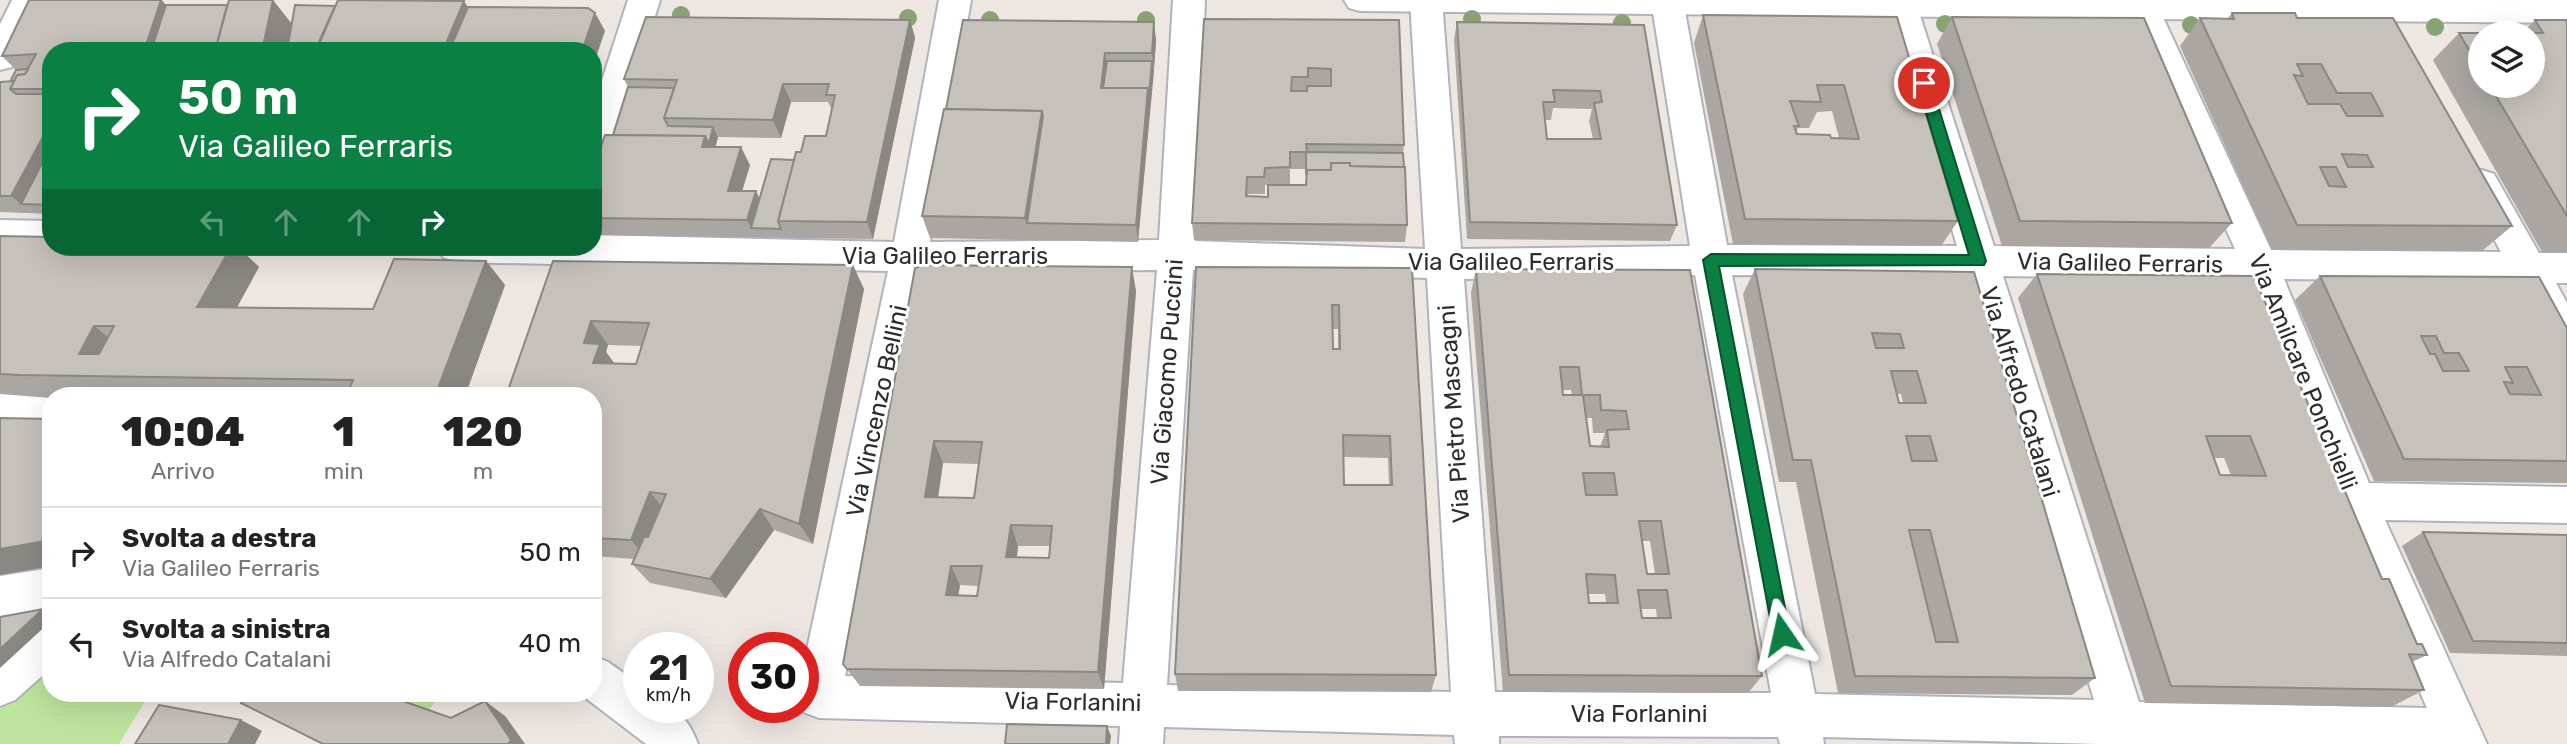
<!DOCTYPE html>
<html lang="it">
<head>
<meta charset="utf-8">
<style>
  body { margin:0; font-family:Rubik,sans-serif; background:#f6f6f6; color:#222; height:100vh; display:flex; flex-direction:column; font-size:26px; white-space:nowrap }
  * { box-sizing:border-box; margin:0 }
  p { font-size:23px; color:#767676 }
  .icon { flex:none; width:38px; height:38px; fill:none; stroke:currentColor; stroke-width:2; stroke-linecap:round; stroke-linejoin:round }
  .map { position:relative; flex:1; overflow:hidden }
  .details { position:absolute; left:42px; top:387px; width:560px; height:315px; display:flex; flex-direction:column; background:#fff; border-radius:28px; box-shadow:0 7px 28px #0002 }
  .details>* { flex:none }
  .hud { position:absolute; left:42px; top:42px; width:560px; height:214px; border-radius:28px; box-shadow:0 7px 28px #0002; background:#0b8043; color:#fff; overflow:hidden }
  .buttons { position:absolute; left:2468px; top:21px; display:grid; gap:14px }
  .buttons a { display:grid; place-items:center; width:77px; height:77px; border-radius:50%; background:#fff; box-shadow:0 7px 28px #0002; font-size:35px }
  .speed { position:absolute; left:623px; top:632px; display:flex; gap:14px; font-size:35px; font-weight:700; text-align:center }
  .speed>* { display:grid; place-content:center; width:91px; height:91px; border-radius:50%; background:#fff; box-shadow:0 7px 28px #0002; line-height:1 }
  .speed small { font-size:18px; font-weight:400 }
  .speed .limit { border:10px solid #d22; background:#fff; color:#111 }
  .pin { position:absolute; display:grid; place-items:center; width:60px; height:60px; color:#fff; margin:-30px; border:4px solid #fff; border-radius:50%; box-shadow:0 2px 7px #0007 }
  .me { position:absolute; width:77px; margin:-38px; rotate:349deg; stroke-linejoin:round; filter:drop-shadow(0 0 5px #0008) }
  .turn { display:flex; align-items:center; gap:24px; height:147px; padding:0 21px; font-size:32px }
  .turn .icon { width:91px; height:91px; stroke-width:2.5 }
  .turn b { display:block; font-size:49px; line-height:60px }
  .lanes { display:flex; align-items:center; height:66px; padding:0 21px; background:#0003; justify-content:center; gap:35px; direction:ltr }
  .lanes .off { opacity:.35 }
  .eta { display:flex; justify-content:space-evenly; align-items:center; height:119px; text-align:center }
  .eta b { font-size:42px; font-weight:800; line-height:49px }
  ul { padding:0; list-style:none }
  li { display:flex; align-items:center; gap:21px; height:91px; padding:0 21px; border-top:2px solid #e0e0e0 }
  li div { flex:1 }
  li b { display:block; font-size:26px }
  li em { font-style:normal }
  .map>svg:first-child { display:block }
  .green { fill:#bce49d }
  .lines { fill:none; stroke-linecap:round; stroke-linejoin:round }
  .minor-casing { stroke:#b0b3bd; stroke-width:4 }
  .tertiary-casing { stroke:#b0b3bd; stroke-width:4 }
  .minor { fill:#fff; fill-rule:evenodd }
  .tertiary { fill:#fff; fill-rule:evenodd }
  .tree { fill:#88a274 }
  .wall { fill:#aba6a1; fill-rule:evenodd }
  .shaded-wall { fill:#8b8783 }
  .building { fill:#c7c1bb; stroke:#8b8783; stroke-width:2; fill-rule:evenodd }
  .route { fill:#0b8043; stroke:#07532c; stroke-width:2 }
  .labels { text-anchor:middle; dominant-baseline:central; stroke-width:6; stroke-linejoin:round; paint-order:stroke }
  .street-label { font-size:24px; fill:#2d2d2d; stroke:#fff }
</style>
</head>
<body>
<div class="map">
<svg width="2567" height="744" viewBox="0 0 2567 744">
  <rect width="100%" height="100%" fill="#eee6e0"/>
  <g class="green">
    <path d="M51,658V693H150L119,744H0V703Z"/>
    <path d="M363,693H443L424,715Z"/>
  </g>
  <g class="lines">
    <g class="minor-casing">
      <g id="minor">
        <path d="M628,0H660L610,163L605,173L593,176V108Z"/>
        <path d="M939,0H971L930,242L1159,240L1173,0H1205L1195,241L1425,249L1410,0H1442L1461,249L1690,246L1651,0H1683L1727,245L1957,246L1883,0H1915L1994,246L2235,249L2123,0H2155L2271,250L2501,252L2464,184L2470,174L2482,170L2494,174L2539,253H2567V283H2556L2567,303V354L2554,349L2517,282L2284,279L2369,483L2567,487V523L2385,520L2487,744H2099L1823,737L1824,744H1780L1778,737L1499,736V744H1455L1454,735L1164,727L1163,744H1119L1120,726L819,718L803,712L801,707L803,668L888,271L456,262L443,257L438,247H593V235L894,242ZM1157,270L1123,683L845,676L924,272ZM1193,270L1427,278L1451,692L1167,685ZM1695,275L1771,693L1495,692L1464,279ZM1732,275L1966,276L2094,700L1815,694ZM2003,276L2247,279L2336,501L2427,708L2139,702Z"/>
        <path d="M0,220L51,221V247H59L51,249L0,248Z"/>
        <path d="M0,389L51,391L63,396H51V425L0,423Z"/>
        <path d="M51,620V668L15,700L0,706V657L36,626Z"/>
      </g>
    </g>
    <g class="tertiary-casing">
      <g id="tertiary">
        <path d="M12,0H44L12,67L0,70V24Z"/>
        <path d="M1344,0H2567V23L1360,11L1349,8Z"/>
        <path d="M51,568V608L0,616V576Z"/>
        <path d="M593,656L608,662L639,684V707C674,707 684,709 698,744H646L579,693H593Z"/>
      </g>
    </g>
    <use href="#minor" class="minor"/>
    <use href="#tertiary" class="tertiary"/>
  </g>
  <g class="tree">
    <circle cx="681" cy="15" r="9"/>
    <circle cx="908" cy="18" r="9"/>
    <circle cx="1472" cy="19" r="9"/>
    <circle cx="990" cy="20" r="9"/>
    <circle cx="1146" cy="20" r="9"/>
    <circle cx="1622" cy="23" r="9"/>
    <circle cx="1945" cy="24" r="9"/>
    <circle cx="2191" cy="25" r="9"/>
    <circle cx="2435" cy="27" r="9"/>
  </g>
  <g class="wall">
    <path d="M29,0H162L166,5L292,24L468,7L595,13L605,31L51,51V214L0,212V82H10L16,70L2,56Z"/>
    <path d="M2232,13L2297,18L2512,226L2482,251L2272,250L2180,46L2200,18L2227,19Z"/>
    <path d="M1703,15L1897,17L1958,221L1941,246L1733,244L1694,43ZM1832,111L1839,138L1797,134L1796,132L1798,128H1809L1817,112Z"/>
    <path d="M1952,17L2232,223L2209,248L2002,246L1937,44Z"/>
    <path d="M1204,19L1399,20L1404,145L1403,153L1407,225L1405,242L1194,240L1192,223ZM1290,169H1306V185L1268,197L1248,196V194H1265V185H1290Z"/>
    <path d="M910,20L915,38L873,239L593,235V168L613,135L628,87L624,79ZM791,102H828L832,110L826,136L801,152L759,199L742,191L750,165L715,147L718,137L781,138Z"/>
    <path d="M2535,20H2567V252H2542L2433,60L2459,33H2522ZM2480,33L2532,86H2480Z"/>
    <path d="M1154,22L1156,41L1138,242L930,238L922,216L946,109Z"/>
    <path d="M1457,22L1644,25L1677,225L1670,241L1467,239L1454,40ZM1553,108L1592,109L1589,121L1593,139H1547L1545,120H1551Z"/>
    <path d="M0,236L51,247H238L259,267L237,307L373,309L486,261L505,285L465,396H51V398L0,394Z"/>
    <path d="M553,261L864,289L813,544L774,530L726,598L650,583L632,564L634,559L593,556V396ZM608,345L642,346L636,364H615L606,352Z"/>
    <path d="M924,265L1136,291L1104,689L860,686L843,664ZM943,463L979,464L974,498L938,497ZM1018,546H1050L1049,558L1017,557ZM960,585L979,586L977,596H958Z"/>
    <path d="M1196,267L1412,268L1436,675L1431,692L1178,691L1175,674ZM1332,329H1338V349H1333ZM1344,457L1388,458L1389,485H1344Z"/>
    <path d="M1476,269L1690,270L1762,676L1748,693L1503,692L1471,293ZM1562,390H1571L1572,395H1563ZM1586,418H1592L1593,433H1605L1600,447L1590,446ZM1586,494H1605V495H1586ZM1642,541H1650L1655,574H1647ZM1588,594H1605L1606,603H1589ZM1641,609H1656L1657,618H1642Z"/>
    <path d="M1755,269L1974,272L2095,678L2072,695L1838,693L1796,482H1779L1743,294ZM1897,394H1901L1903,403H1899Z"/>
    <path d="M2037,274L2254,276L2382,579L2417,644L2427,655L2412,662L2424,690L2391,707L2145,703L2018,298ZM2214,458H2224L2231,475H2220Z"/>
    <path d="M2320,276L2567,328V483L2374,481L2295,300Z"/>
    <path d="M2423,532L2567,535V656L2450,653L2402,546Z"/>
    <path d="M241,703L451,718L505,716L525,744H321Z"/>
  </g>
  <g class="shaded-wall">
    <path d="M161,0L183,23L174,51H144Z"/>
    <path d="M273,0L292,24L287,51H262Z"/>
    <path d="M464,1L480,25L469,51H443Z"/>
    <path d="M595,13L605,31L593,66V51H582Z"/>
    <path d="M910,20L915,38L873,239L867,222Z"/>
    <path d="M1154,22L1156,41L1154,71L1152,53Z"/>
    <path d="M1105,53L1108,71L1105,96L1101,88Z"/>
    <path d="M1152,61L1154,71L1138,242L1136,225L1148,88Z"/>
    <path d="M783,84L791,102L781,138L773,120Z"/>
    <path d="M1042,111L1047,134L1027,223L1025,218Z"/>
    <path d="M51,122V177L21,204L11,196Z"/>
    <path d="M713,127L718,137L714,153L702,147L705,136Z"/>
    <path d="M741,147L750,165L737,208L728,191Z"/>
    <path d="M756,191L764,208L751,228L747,220Z"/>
    <path d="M231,247H238L259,267L224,331L197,307Z"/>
    <path d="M486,261L505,285L465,396H435Z"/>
    <path d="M853,265L864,289L813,544L799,524Z"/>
    <path d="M1132,267L1136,291L1104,689L1098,672Z"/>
    <path d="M591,321L608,345L606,352L617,367L593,363L584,343Z"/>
    <path d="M94,326L124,350L110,377L79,354Z"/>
    <path d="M934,441L943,463L935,518L925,497Z"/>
    <path d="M650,492L667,513L649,560L631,540Z"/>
    <path d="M760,509L774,530L726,598L710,579Z"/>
    <path d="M1011,525L1018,546L1014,577L1006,557Z"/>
    <path d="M51,540V566L0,575V549Z"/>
    <path d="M951,566L960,585L955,614L946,595Z"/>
    <path d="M43,609L51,613V621L0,668V649Z"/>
    <path d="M485,701L505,716L525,744H508Z"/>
    <path d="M241,720L262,731L255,744H228Z"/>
    <path d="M1107,726L1111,736L1110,744H1106Z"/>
  </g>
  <g class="building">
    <path d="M29,0H161L144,51H51V89H10L17,75L25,74L36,54L2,56Z"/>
    <path d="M229,0H273L262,51H215Z"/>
    <path d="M338,0L464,1L443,51H316Z"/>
    <path d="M166,5H227L215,51H151Z"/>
    <path d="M295,5L335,6L315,51H287Z"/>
    <path d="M468,7L588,8L595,13L582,51H449Z"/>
    <path d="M2232,13H2295L2297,18H2393L2512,226L2297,225L2200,18L2234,19ZM2297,64H2321L2337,93H2371L2383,116H2347L2340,104H2308L2294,75L2303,76ZM2342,154L2367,155L2373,167H2348ZM2320,167H2336L2346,187L2329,186Z"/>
    <path d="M1703,15L1897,17L1958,221L1745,219ZM1817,85H1844L1859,139L1831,138L1830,135L1797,134L1794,126H1799L1790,101L1821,102Z"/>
    <path d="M646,17L910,20L867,222L778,221L796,152H801L805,136H826L835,95H826L829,84H783L773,120L664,118L677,80L624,79Z"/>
    <path d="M1952,17L2144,18L2232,223L2020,221Z"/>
    <path d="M1204,19L1399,20L1404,145L1306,144L1307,152H1290V167L1265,168L1264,177H1247L1246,196L1268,197V185H1306L1307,170H1331V163H1350V166L1405,167L1407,225L1192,223ZM1308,68L1331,69V86H1307V91H1291L1292,77H1308Z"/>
    <path d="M963,20L1154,22L1152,53H1105L1101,88H1148L1136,225L1027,223L1043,116L1042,111L946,109Z"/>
    <path d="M2535,20H2567V216L2490,86H2532V33H2480V68L2459,33H2543Z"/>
    <path d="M1457,22L1644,25L1677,225L1470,222ZM1553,90L1600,91L1602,102L1594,103L1601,139H1547L1543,102H1555Z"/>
    <path d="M1107,61H1152L1149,96L1148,88H1103Z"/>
    <path d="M28,69L25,74L17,75L14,81L10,82L16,70Z"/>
    <path d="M14,81L10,89L16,94H51V122L11,196H0V82Z"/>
    <path d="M628,87L674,88L664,118L668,126L713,127L709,144L705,136L613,135Z"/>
    <path d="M944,109L1042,111L1025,218L922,216Z"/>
    <path d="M605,135L705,136L702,147H741L728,191H756L747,220L593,218V168Z"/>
    <path d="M51,146V205L21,204Z"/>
    <path d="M1306,152L1403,153L1404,167L1350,166V163H1331V170H1307L1306,175Z"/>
    <path d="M771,159L794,160L778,221L781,229L751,228Z"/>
    <path d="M0,236L51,237V247H231L197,307L373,309L394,259L486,261L435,396H346L353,380L20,375L0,374ZM94,326H114L99,354H79Z"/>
    <path d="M553,261L853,265L799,524L760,509L710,579L632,564L644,537H648L666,494L650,492L631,540L593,538V396H506ZM591,321L649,323L636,364L593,363L600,344L584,343Z"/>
    <path d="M924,265L1132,267L1098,672L847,669L843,664L915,268ZM934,441L982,442L974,498L925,497ZM1011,525L1052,526L1049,558L1006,557ZM951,566H982L977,596L946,595Z"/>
    <path d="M1196,267L1412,268L1436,675L1175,674ZM1332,305H1339L1340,349H1333ZM1343,435L1390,436L1392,485H1344Z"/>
    <path d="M1476,269L1690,270L1762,676L1509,675ZM1560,367H1579L1582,395H1600L1601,410L1626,411L1629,429L1607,430L1609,447L1590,446L1583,395H1563ZM1583,473H1614L1617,495H1586ZM1639,521H1661L1669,574H1647ZM1586,574L1615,575L1618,603H1589ZM1638,590H1667L1671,618H1642Z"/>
    <path d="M1755,269L1974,272L2095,678L1855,676L1811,460H1793ZM1872,333L1900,334L1904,348H1876ZM1891,371H1917L1926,403H1899ZM1906,436H1930L1937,461H1912ZM1909,530H1930L1958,642H1936Z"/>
    <path d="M2037,274L2254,276L2382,579H2389L2417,644H2422L2427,655L2409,654L2424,690L2171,686ZM2206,436H2250L2266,476L2220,475Z"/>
    <path d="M2320,276L2539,277L2567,328V461L2404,459ZM2421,336H2436L2444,353H2459L2469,371H2443L2435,354H2430ZM2505,367H2527L2541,395L2510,394L2504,382L2513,383Z"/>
    <path d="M324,395H346L324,396Z"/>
    <path d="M0,418L51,419V540L0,549Z"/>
    <path d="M2423,532L2567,535V643L2473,641Z"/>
    <path d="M43,609L0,649V617Z"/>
    <path d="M248,693H380L451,718L485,701L511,740L508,744H323L241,703Z"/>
    <path d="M159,705L241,720L228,744H135Z"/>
    <path d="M1007,724L1107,726L1106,744H1005Z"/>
  </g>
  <path class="route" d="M1924,77L1931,83L1986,261L1984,265L1719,266L1790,634L1788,640L1782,643L1775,640L1773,634L1703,260L1711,254L1969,255L1917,83Z"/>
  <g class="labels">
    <g class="street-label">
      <text x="945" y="256">Via Galileo Ferraris</text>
      <text x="1511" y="262">Via Galileo Ferraris</text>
      <text transform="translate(2120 263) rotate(1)">Via Galileo Ferraris</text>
      <text transform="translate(1167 372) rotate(-86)">Via Giacomo Puccini</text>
      <text transform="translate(2303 372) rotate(68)">Via Amilcare Ponchielli</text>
      <text transform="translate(2020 392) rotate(73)">Via Alfredo Catalani</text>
      <text transform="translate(877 411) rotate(-78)">Via Vincenzo Bellini</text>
      <text transform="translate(1454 414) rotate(-94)">Via Pietro Mascagni</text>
      <text transform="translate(1073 702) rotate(1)">Via Forlanini</text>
      <text x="1639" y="714">Via Forlanini</text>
    </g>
  </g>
</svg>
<div class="buttons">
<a><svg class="icon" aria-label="layers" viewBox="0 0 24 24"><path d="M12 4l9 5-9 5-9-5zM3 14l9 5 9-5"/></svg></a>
</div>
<div class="speed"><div>21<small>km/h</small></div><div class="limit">30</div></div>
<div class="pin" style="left:1924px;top:83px;background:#d93025"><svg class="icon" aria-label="arrive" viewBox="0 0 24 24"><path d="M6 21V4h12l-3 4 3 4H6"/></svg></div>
<svg class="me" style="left:1782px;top:634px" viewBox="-20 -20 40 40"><path d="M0-17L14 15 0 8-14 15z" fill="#0b8043" stroke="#fff" stroke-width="4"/></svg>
<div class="hud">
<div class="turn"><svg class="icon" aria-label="right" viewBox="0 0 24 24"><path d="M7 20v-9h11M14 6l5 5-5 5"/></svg><div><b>50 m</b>Via Galileo Ferraris</div></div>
<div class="lanes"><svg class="icon off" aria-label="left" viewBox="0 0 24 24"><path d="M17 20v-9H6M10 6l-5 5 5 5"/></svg><svg class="icon off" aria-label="ahead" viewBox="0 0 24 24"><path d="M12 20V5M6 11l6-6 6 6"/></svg><svg class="icon off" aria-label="ahead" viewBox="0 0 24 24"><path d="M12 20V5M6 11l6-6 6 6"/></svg><svg class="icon" aria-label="right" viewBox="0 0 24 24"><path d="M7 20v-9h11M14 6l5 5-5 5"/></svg></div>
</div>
<section class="details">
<div class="eta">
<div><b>10:04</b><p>Arrivo</p></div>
<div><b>1</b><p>min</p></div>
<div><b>120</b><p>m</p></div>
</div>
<ul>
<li><svg class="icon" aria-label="right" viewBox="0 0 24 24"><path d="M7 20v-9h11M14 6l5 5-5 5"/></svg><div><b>Svolta a destra</b><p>Via Galileo Ferraris</p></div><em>50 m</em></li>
<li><svg class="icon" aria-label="left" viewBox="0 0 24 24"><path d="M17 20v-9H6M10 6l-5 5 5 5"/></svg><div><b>Svolta a sinistra</b><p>Via Alfredo Catalani</p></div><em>40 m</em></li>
</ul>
</section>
</div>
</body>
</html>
